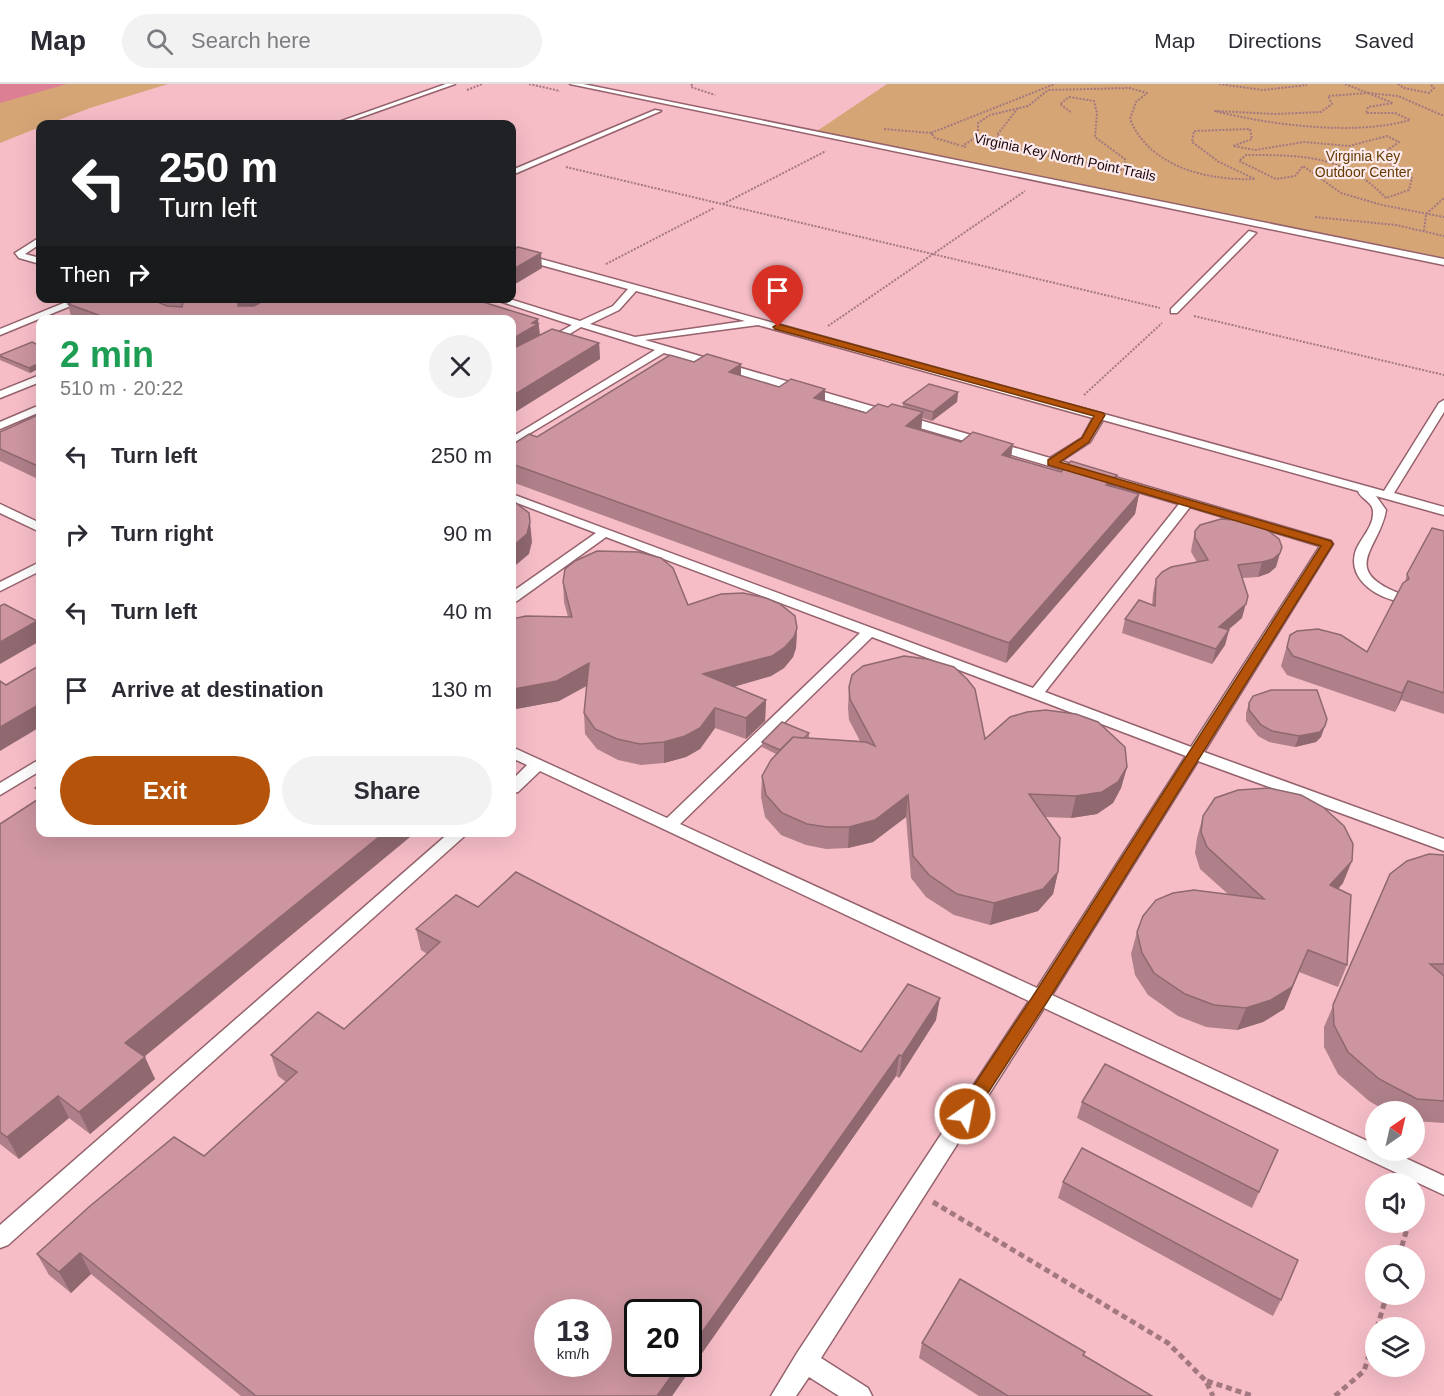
<!DOCTYPE html>
<html lang="en">
<head>
<meta charset="utf-8">
<style>
  body { margin:0; font-family:Arial,sans-serif; background:#f2f2f3; color:#2b2b33; height:100vh; display:flex; flex-direction:column; font-size:22px; white-space:nowrap }
  * { box-sizing:border-box; margin:0 }
  p { font-size:20px; color:#7c7c81 }
  .icon { flex:none; width:33px; height:33px; fill:none; stroke:currentColor; stroke-width:2; stroke-linecap:round; stroke-linejoin:round }
  .map { position:relative; flex:1; overflow:hidden }
  .panel { position:absolute; left:36px; top:231px; width:480px; height:522px; display:flex; flex-direction:column; background:#fff; border-radius:12px; box-shadow:0 6px 24px #0002 }
  .panel>* { flex:none }
  .hud { position:absolute; left:36px; top:36px; width:480px; height:183px; border-radius:12px; box-shadow:0 6px 24px #0002; background:#202124; color:#fff; overflow:hidden }
  .needle { width:39px; rotate:34deg }
  .tools { position:absolute; left:1365px; top:1017px; display:grid; gap:12px }
  .tools a { display:grid; place-items:center; width:60px; height:60px; border-radius:50%; background:#fff; box-shadow:0 6px 24px #0002; font-size:30px }
  .speed { position:absolute; left:534px; top:1215px; display:flex; gap:12px; font-size:30px; font-weight:700; text-align:center }
  .speed>* { display:grid; place-content:center; width:78px; height:78px; border-radius:50%; background:#fff; box-shadow:0 6px 24px #0002; line-height:1 }
  .speed small { font-size:15px; font-weight:400 }
  .speed .limit { border:3px solid #111; border-radius:9px; background:#fff; color:#111 }
  .pin { position:absolute; display:grid; place-items:center; width:51px; height:51px; color:#fff; margin:-62px -26px; border-radius:50% 50% 50% 0; rotate:-45deg; box-shadow:0 0 6px #0007 }
  .pin .icon { rotate:45deg }
  .me { position:absolute; width:66px; margin:-33px; rotate:33deg; stroke-linejoin:round; filter:drop-shadow(0 0 4px #0008) }
  .turn { display:flex; align-items:center; gap:21px; height:126px; padding:0 24px; font-size:27px }
  .turn .icon { width:78px; height:78px; stroke-width:2.5 }
  .turn b { display:block; font-size:42px; line-height:51px }
  .then { display:flex; align-items:center; height:57px; padding:0 24px; background:#0003; gap:12px; font-size:22px }
  .round { display:grid; place-items:center; flex:none; width:63px; height:63px; border-radius:32px; background:#f2f2f3 }
  .headline { display:flex; align-items:center; justify-content:space-between; height:102px; padding:0 24px }
  h1 { font-size:36px; font-weight:700; line-height:45px; color:#1e9e55 }
  .action { display:flex; gap:12px; margin-top:auto; padding:12px 24px }
  .action a { flex:1; height:69px; border-radius:36px; background:#b45309; color:#fff; font-size:24px; font-weight:700; line-height:69px; text-align:center }
  .action a+a { background:#f2f2f3; color:#2b2b33 }
  ul { padding:0; list-style:none }
  li { display:flex; align-items:center; gap:18px; height:78px; padding:0 24px }
  li div { flex:1 }
  li b { display:block; font-size:22px }
  li em { font-style:normal }
  header { display:flex; align-items:center; gap:36px; box-sizing:border-box; height:84px; padding:0 30px; background:#fff; border-bottom:2px solid #e1e1e2 }
  header strong { font-size:28px }
  nav { display:flex; gap:33px; margin-inline-start:auto; font-size:21px }
  .search { width:420px; height:54px; background:#f2f2f3; display:flex; align-items:center; gap:15px; box-sizing:border-box; padding:0 21px; border-radius:33px; color:#7c7c81; font-size:22px }
  .map>svg:first-child { display:block }
  .green { fill:#d5a575 }
  .water { fill:#dd7f94 }
  .lines { fill:none; stroke-linecap:round; stroke-linejoin:round }
  .service-casing { stroke:#95626c; stroke-width:3 }
  .path-far1 { stroke:#a37880; stroke-width:2; stroke-dasharray:2 1.5; stroke-linecap:butt }
  .path { stroke:#a37880; stroke-width:5; stroke-dasharray:6 4; stroke-linecap:butt }
  .service { fill:#fff; fill-rule:evenodd }
  .wall { fill:#af808a }
  .shaded-wall { fill:#8f6870 }
  .building { fill:#cc95a0; stroke:#8f6870; stroke-width:1.5; fill-rule:evenodd }
  .route { fill:#b45309; stroke:#753606; stroke-width:1.5 }
  .labels { text-anchor:middle; dominant-baseline:central; stroke-width:4.5; stroke-linejoin:round; paint-order:stroke }
  .far-park-label { font-size:14px; fill:#643a00; stroke:#fceaed }
  .far-street-label { font-size:14px; fill:#1b080c; stroke:#fceaed }
</style>
</head>
<body>
<header>
<strong>Map</strong>
<div class="search"><svg class="icon" aria-label="search" viewBox="0 0 24 24"><circle cx="10" cy="10" r="6"/><path d="M15 15l6 6"/></svg>Search here</div>
<nav><a>Map</a><a>Directions</a><a>Saved</a></nav>
</header>
<div class="map">
<svg width="1444" height="1312" viewBox="0 0 1444 1312">
  <rect width="100%" height="100%" fill="#f6bdc7"/>
  <g class="green">
    <path d="M0,0H168L90,24L48,40H40V43L0,59Z"/>
    <path d="M887,0H1444V178L814,49Z"/>
  </g>
  <path class="water" d="M0,0H67L0,19Z"/>
  <g class="lines">
    <g class="service-casing">
      <g id="service">
        <path d="M446,0H455L342,40H333Z"/>
        <path d="M570,0H583L1444,175V181Z"/>
        <path d="M655,26L661,27L512,91V86Z"/>
        <path d="M1249,147L1256,149L1177,229H1171V225Z"/>
        <path d="M37,155H40V160L25,170L40,174V180L19,174L15,169Z"/>
        <path d="M512,167L1384,407L1439,319L1444,316V328L1394,409L1444,423V431L1376,412L1386,426C1380,464 1339,485 1398,509L1400,512L1398,515L1393,516C1371,510 1347,492 1356,466C1361,454 1374,442 1373,428C1373,417 1360,415 1358,407L1103,336L1090,358L1061,377L1331,457L1333,460L1204,668L1444,755V767L1198,677L1052,911L1376,1061V1066H1388L1444,1092V1111L1044,924L821,1274L868,1304L872,1312H839L809,1293L796,1312H771L797,1269L1029,917L540,687L518,708L512,709V696L527,681L512,674V663L667,734L860,549L606,453L517,517L512,518V508L596,449L512,417V410L1033,604L1179,420L664,269L512,360V353L655,266L581,243L553,260H545V256L572,241L490,214H506L580,237L613,222L628,205L512,173ZM636,207L745,237L635,253L590,240L619,226ZM758,241L1093,334L1082,354L1050,374L645,256ZM1190,423L1320,462L1191,663L1045,608ZM872,553L1186,672L1037,904L680,740Z"/>
        <path d="M76,214H90L0,251V245Z"/>
        <path d="M155,214H164L159,224L186,236H172L151,227L149,225Z"/>
        <path d="M40,291V298L0,314V307Z"/>
        <path d="M40,321V328L0,345V338Z"/>
        <path d="M0,420L40,439V448L0,429Z"/>
        <path d="M40,478V487L0,507V498Z"/>
        <path d="M40,675V687L0,711V699Z"/>
        <path d="M450,748H469L8,1161L0,1164V1141Z"/>
      </g>
    </g>
    <g class="path-far1">
      <path d="M529,0L560,7"/>
      <path d="M692,0L691,3L715,11"/>
      <path d="M1219,0L1263,6L1307,1"/>
      <path d="M1345,0L1368,9"/>
      <path d="M1398,0L1404,4L1429,9L1434,4L1430,0"/>
      <path d="M467,6L482,0"/>
      <path d="M1368,9L1393,19L1368,23L1366,29H1395L1410,36C1355,52 1270,41 1215,27L1276,30L1321,28L1332,20L1328,12Z"/>
      <path d="M1368,9L1398,12L1444,32"/>
      <path d="M1018,24L997,51L1013,65L1124,86L1125,75L1095,53L1097,29L1094,17L1069,13L1060,20L1072,29"/>
      <path d="M884,45L931,49"/>
      <path d="M959,61L935,54L931,49L1055,0"/>
      <path d="M966,63L962,62L978,52V39L990,31L1028,22L1048,6L1129,4L1147,9L1136,18L1130,35C1149,83 1208,97 1255,95L1219,78L1192,58L1194,47L1250,45L1252,55L1233,62L1255,66L1304,58L1349,62L1387,52L1399,58L1379,72L1412,94L1409,106L1386,114C1345,71 1302,71 1246,71L1239,77L1276,95L1295,92L1303,82L1341,109L1382,121L1444,133"/>
      <path d="M566,83L1160,224"/>
      <path d="M723,120L826,67"/>
      <path d="M1315,133L1396,141L1444,152"/>
      <path d="M1424,147L1426,130L1444,114"/>
      <path d="M606,180L714,124"/>
      <path d="M1194,232L1444,291"/>
      <path d="M828,242L1025,107"/>
      <path d="M1084,311L1162,239"/>
    </g>
    <g class="path">
      <path d="M933,1118L1168,1259L1206,1297L1213,1312"/>
      <path d="M1399,1172L1409,1138"/>
      <path d="M1377,1244L1387,1210"/>
      <path d="M1207,1297L1253,1312"/>
      <path d="M1335,1312L1364,1287L1376,1249"/>
    </g>
    <use href="#service" class="service"/>
  </g>
  <g class="wall">
    <path d="M162,214H489V216L484,219L540,251L599,259L600,275L512,330V236H72L68,220L164,221Z"/>
    <path d="M40,262V284L30,289L0,276V271Z"/>
    <path d="M694,278L741,280V292L866,329L888,323H903V319L958,308L957,318L932,337L922,334L921,346L961,358L1013,360L1011,373L1139,410L1135,430L1006,579L512,398V361L537,353Z"/>
    <path d="M40,330V396L0,377V348Z"/>
    <path d="M1195,447L1276,483L1269,489L1258,493L1243,494L1242,534L1228,546H1229L1225,561L1212,580L1122,549L1125,535L1152,521L1153,509L1156,495L1197,478L1191,468L1192,461Z"/>
    <path d="M1444,447V630L1401,616L1395,628L1287,591L1281,582L1290,551L1367,568L1405,498L1407,490Z"/>
    <path d="M563,498L688,521L797,544L796,564L793,573L784,584L771,592L734,603L766,616L765,637L746,655L715,644L700,665L686,673L664,679L641,681L618,676L597,665L585,650L584,629L587,602L559,617L516,625L512,624V535L568,533L564,518Z"/>
    <path d="M849,603L985,655L1127,683L1121,704L1113,719L1097,730L1071,734L1045,733L1058,788L1053,810L1038,827L990,841L954,831L926,813L911,794L906,733L873,758L848,764L826,765L806,761L781,751L765,733L761,713L762,692L776,670L762,663V658L809,649V654L860,657L849,636L848,624Z"/>
    <path d="M1249,619L1321,653L1316,658L1295,663L1269,658L1258,652L1246,637V629Z"/>
    <path d="M40,701V748H416L144,973L155,995L90,1050L69,1034L19,1075L0,1060V740L40,714L35,704Z"/>
    <path d="M1203,732L1343,799L1338,805L1347,881L1338,903L1299,888L1284,925L1263,938L1237,946L1206,943L1178,932L1148,911L1135,891L1131,870L1137,848L1228,810L1200,785L1195,769L1197,754Z"/>
    <path d="M1444,771V1039L1414,1037V1028H1388L1369,1017L1338,990L1324,963V943L1390,790Z"/>
    <path d="M478,823L861,968L936,936L899,994L896,992L672,1312H241L91,1190L71,1209L49,1191L37,1170L204,1072L286,998L278,992L271,971L344,945L427,870L421,866L416,845Z"/>
    <path d="M1082,1018L1278,1066L1252,1124L1077,1034Z"/>
    <path d="M1063,1098L1281,1216L1273,1232L1058,1114Z"/>
    <path d="M922,1259L1084,1271L1152,1312H979L919,1274Z"/>
  </g>
  <g class="shaded-wall">
    <path d="M541,169L542,184L512,202V186Z"/>
    <path d="M246,214H280L242,234L238,222V218Z"/>
    <path d="M466,214H489V216L468,229Z"/>
    <path d="M538,235L540,251L512,272V255L532,239Z"/>
    <path d="M599,259L600,275L512,330V312Z"/>
    <path d="M40,279V284L30,289L29,284Z"/>
    <path d="M741,280V298L729,288Z"/>
    <path d="M825,305V323L814,314Z"/>
    <path d="M958,308L957,318L932,337L933,328Z"/>
    <path d="M923,328L921,347L906,342Z"/>
    <path d="M1013,360L1010,379L1002,371Z"/>
    <path d="M1117,391L1113,410L1106,401Z"/>
    <path d="M1139,410L1135,430L1006,579L1009,559Z"/>
    <path d="M530,438L532,458L529,470L516,481L512,483V462Z"/>
    <path d="M1282,463L1276,483L1269,489L1258,493L1262,478Z"/>
    <path d="M1248,512L1242,534L1215,557L1219,543Z"/>
    <path d="M37,537L40,546V557L0,580V558Z"/>
    <path d="M797,544L796,564L793,573L784,584L771,592L704,611L703,590Z"/>
    <path d="M1229,546L1225,561L1212,580L1216,565Z"/>
    <path d="M589,579L591,599L559,617L516,625L514,605Z"/>
    <path d="M1408,597L1401,616L1395,628L1402,609Z"/>
    <path d="M766,616L765,637L746,655V634Z"/>
    <path d="M40,620V643L0,667V643Z"/>
    <path d="M715,624V644L700,665L686,673L664,679V658Z"/>
    <path d="M1325,642L1321,653L1316,658L1295,663L1299,652Z"/>
    <path d="M1127,683L1121,704L1113,719L1097,730L1071,734L1076,712Z"/>
    <path d="M908,711L906,733L873,758L848,764L849,743Z"/>
    <path d="M385,748H416L134,981L125,959Z"/>
    <path d="M1352,777L1343,799L1322,823L1330,801Z"/>
    <path d="M1058,788L1053,810L1038,827L990,841L994,819Z"/>
    <path d="M1308,866L1284,925L1263,938L1237,946L1246,924Z"/>
    <path d="M940,914L936,936L899,994L902,972Z"/>
    <path d="M899,971L896,992L672,1312H657L680,1280H688V1268Z"/>
    <path d="M145,973L155,995L90,1050L79,1028Z"/>
    <path d="M58,1012L69,1034L19,1075L7,1053Z"/>
    <path d="M80,1169L91,1190L71,1209L59,1188Z"/>
  </g>
  <g class="building">
    <path d="M518,163L541,169L512,186V166Z"/>
    <path d="M82,214H142L144,215L148,214L167,222L182,223L183,218L174,214H246L238,218V222H254L269,214H470L538,235L532,239L538,240L512,255V236H112L68,220Z"/>
    <path d="M552,245L599,259L512,312V265Z"/>
    <path d="M32,258L40,262V279L29,284L0,272V271Z"/>
    <path d="M707,270L741,280L729,288L779,303L791,295L825,305L814,314L866,329L878,320L888,323L892,320L923,328L906,342L961,358L973,348L1013,360L1002,371L1061,388L1071,377L1117,391L1106,401L1139,410L1009,559L512,380V361L529,350L537,353L670,271L694,278Z"/>
    <path d="M929,300L958,308L933,328L903,319Z"/>
    <path d="M40,330V383L0,365V348Z"/>
    <path d="M512,416L529,429L530,438L527,450L514,461L512,462Z"/>
    <path d="M1221,435L1248,437L1262,442L1279,455L1282,463L1280,469L1273,475L1262,478L1238,481L1248,512L1246,520L1219,543L1229,546L1216,565L1125,535L1139,516L1155,522L1156,495L1162,488L1171,483L1208,476L1195,454V447L1200,441Z"/>
    <path d="M1432,444L1444,447V609L1408,597L1402,609L1293,572L1287,563L1290,551L1297,547L1318,545L1341,551L1367,568L1403,499L1409,495L1407,490Z"/>
    <path d="M597,467L639,468L661,474L673,484L688,521L721,510L743,509L766,514L780,520L795,532L797,544L794,553L785,563L772,572L703,590L766,616L746,634L715,624L700,644L685,652L664,658L640,660L617,655L595,645L584,629L589,579L557,597L514,605L512,604V535L526,532L572,533L563,498L565,485L575,477Z"/>
    <path d="M4,520L37,537L0,558V522Z"/>
    <path d="M904,572L927,575L954,583L967,595L975,605L985,655L1010,633L1027,628L1046,626L1076,630L1098,638L1125,663L1127,683L1118,698L1102,708L1076,712L1029,710L1060,754L1058,788L1043,805L994,819L957,810L929,791L913,772L908,711L875,736L849,743H827L807,740L782,729L766,711L762,692L771,676L793,653L866,658L875,662L850,615L849,603L852,591L863,582Z"/>
    <path d="M40,581V620L0,643V597L6,601Z"/>
    <path d="M1271,606H1317L1327,635L1325,642L1320,648L1299,652L1272,647L1261,641L1249,626V619L1253,612Z"/>
    <path d="M782,638L809,649L804,654L793,653L780,666L762,658Z"/>
    <path d="M40,701V707L35,704Z"/>
    <path d="M1269,704L1301,711L1323,723L1344,742L1353,760L1352,777L1330,801L1351,811L1347,881L1308,866L1292,903L1271,916L1246,924L1214,921L1185,910L1154,889L1142,869L1137,848L1143,832L1156,816L1173,809L1194,806L1264,815L1207,763L1201,748L1203,732L1215,714L1238,706Z"/>
    <path d="M40,714V748H385L125,959L145,973L79,1028L58,1012L7,1053L0,1048V740Z"/>
    <path d="M1429,770L1444,771V880H1430L1444,892V1017L1417,1015L1379,995L1348,968L1334,941L1333,921L1390,790L1407,777Z"/>
    <path d="M516,788L861,968L908,900L940,914L902,972L899,971L688,1268V1228H638V1280H680L657,1312H256L80,1169L59,1188L37,1170L90,1122L174,1053L204,1072L297,988L271,971L318,928L344,945L440,858L416,845L456,811L478,823ZM548,1228H598V1280H548Z"/>
    <path d="M1105,980L1278,1066L1259,1108L1082,1018Z"/>
    <path d="M1082,1064L1298,1176L1281,1216L1063,1098Z"/>
    <path d="M960,1195L1085,1268L1083,1271L1152,1312H1008L922,1259Z"/>
  </g>
  <path class="route" d="M778,240L1103,329L1105,331L1089,358L1060,378L1331,457L1333,460L1047,918L971,1035L965,1037L959,1035L956,1030L959,1024L1035,909L1321,462L1048,381V376L1082,354L1094,332L775,245L773,243Z"/>
  <g class="labels">
    <g class="far-park-label">
      <text x="1363" y="72">Virginia Key<tspan x="1363" dy="16">Outdoor Center</tspan></text>
    </g>
    <g class="far-street-label">
      <text transform="translate(1065 73) rotate(12)">Virginia Key North Point Trails</text>
    </g>
  </g>
</svg>
<div class="tools">
<a><svg class="needle" viewBox="-14 -14 28 28"><path d="M0-13l5 13h-10z" fill="#e53935"/><path d="M0 13l5-13h-10z" fill="#7c7c81"/></svg></a>
<a><svg class="icon" aria-label="sound" viewBox="0 0 24 24"><path d="M4 9h4l5-4v14l-5-4H4zM17 9q2 3 0 6"/></svg></a>
<a><svg class="icon" aria-label="search" viewBox="0 0 24 24"><circle cx="10" cy="10" r="6"/><path d="M15 15l6 6"/></svg></a>
<a><svg class="icon" aria-label="layers" viewBox="0 0 24 24"><path d="M12 4l9 5-9 5-9-5zM3 14l9 5 9-5"/></svg></a>
</div>
<div class="speed"><div>13<small>km/h</small></div><div class="limit">20</div></div>
<div class="pin" style="left:778px;top:243px;background:#d93025"><svg class="icon" aria-label="arrive" viewBox="0 0 24 24"><path d="M6 21V4h12l-3 4 3 4H6"/></svg></div>
<svg class="me" style="left:965px;top:1030px" viewBox="-20 -20 40 40"><circle r="17" fill="#b45309" stroke="#fff" stroke-width="3"/><path d="M0-11L8 9 0 5-8 9z" fill="#fff"/></svg>
<div class="hud">
<div class="turn"><svg class="icon" aria-label="left" viewBox="0 0 24 24"><path d="M17 20v-9H6M10 6l-5 5 5 5"/></svg><div><b>250 m</b>Turn left</div></div>
<div class="then">Then<svg class="icon" aria-label="right" viewBox="0 0 24 24"><path d="M7 20v-9h11M14 6l5 5-5 5"/></svg></div>
</div>
<section class="panel">
<div class="headline"><div><h1>2 min</h1><p>510 m · 20:22</p></div><a class="round"><svg class="icon" aria-label="close" viewBox="0 0 24 24"><path d="M6 6l12 12M18 6L6 18"/></svg></a></div>
<ul>
<li><svg class="icon" aria-label="left" viewBox="0 0 24 24"><path d="M17 20v-9H6M10 6l-5 5 5 5"/></svg><div><b>Turn left</b></div><em>250 m</em></li>
<li><svg class="icon" aria-label="right" viewBox="0 0 24 24"><path d="M7 20v-9h11M14 6l5 5-5 5"/></svg><div><b>Turn right</b></div><em>90 m</em></li>
<li><svg class="icon" aria-label="left" viewBox="0 0 24 24"><path d="M17 20v-9H6M10 6l-5 5 5 5"/></svg><div><b>Turn left</b></div><em>40 m</em></li>
<li><svg class="icon" aria-label="arrive" viewBox="0 0 24 24"><path d="M6 21V4h12l-3 4 3 4H6"/></svg><div><b>Arrive at destination</b></div><em>130 m</em></li>
</ul>
<div class="action"><a>Exit</a><a>Share</a></div>
</section>
</div>
</body>
</html>
